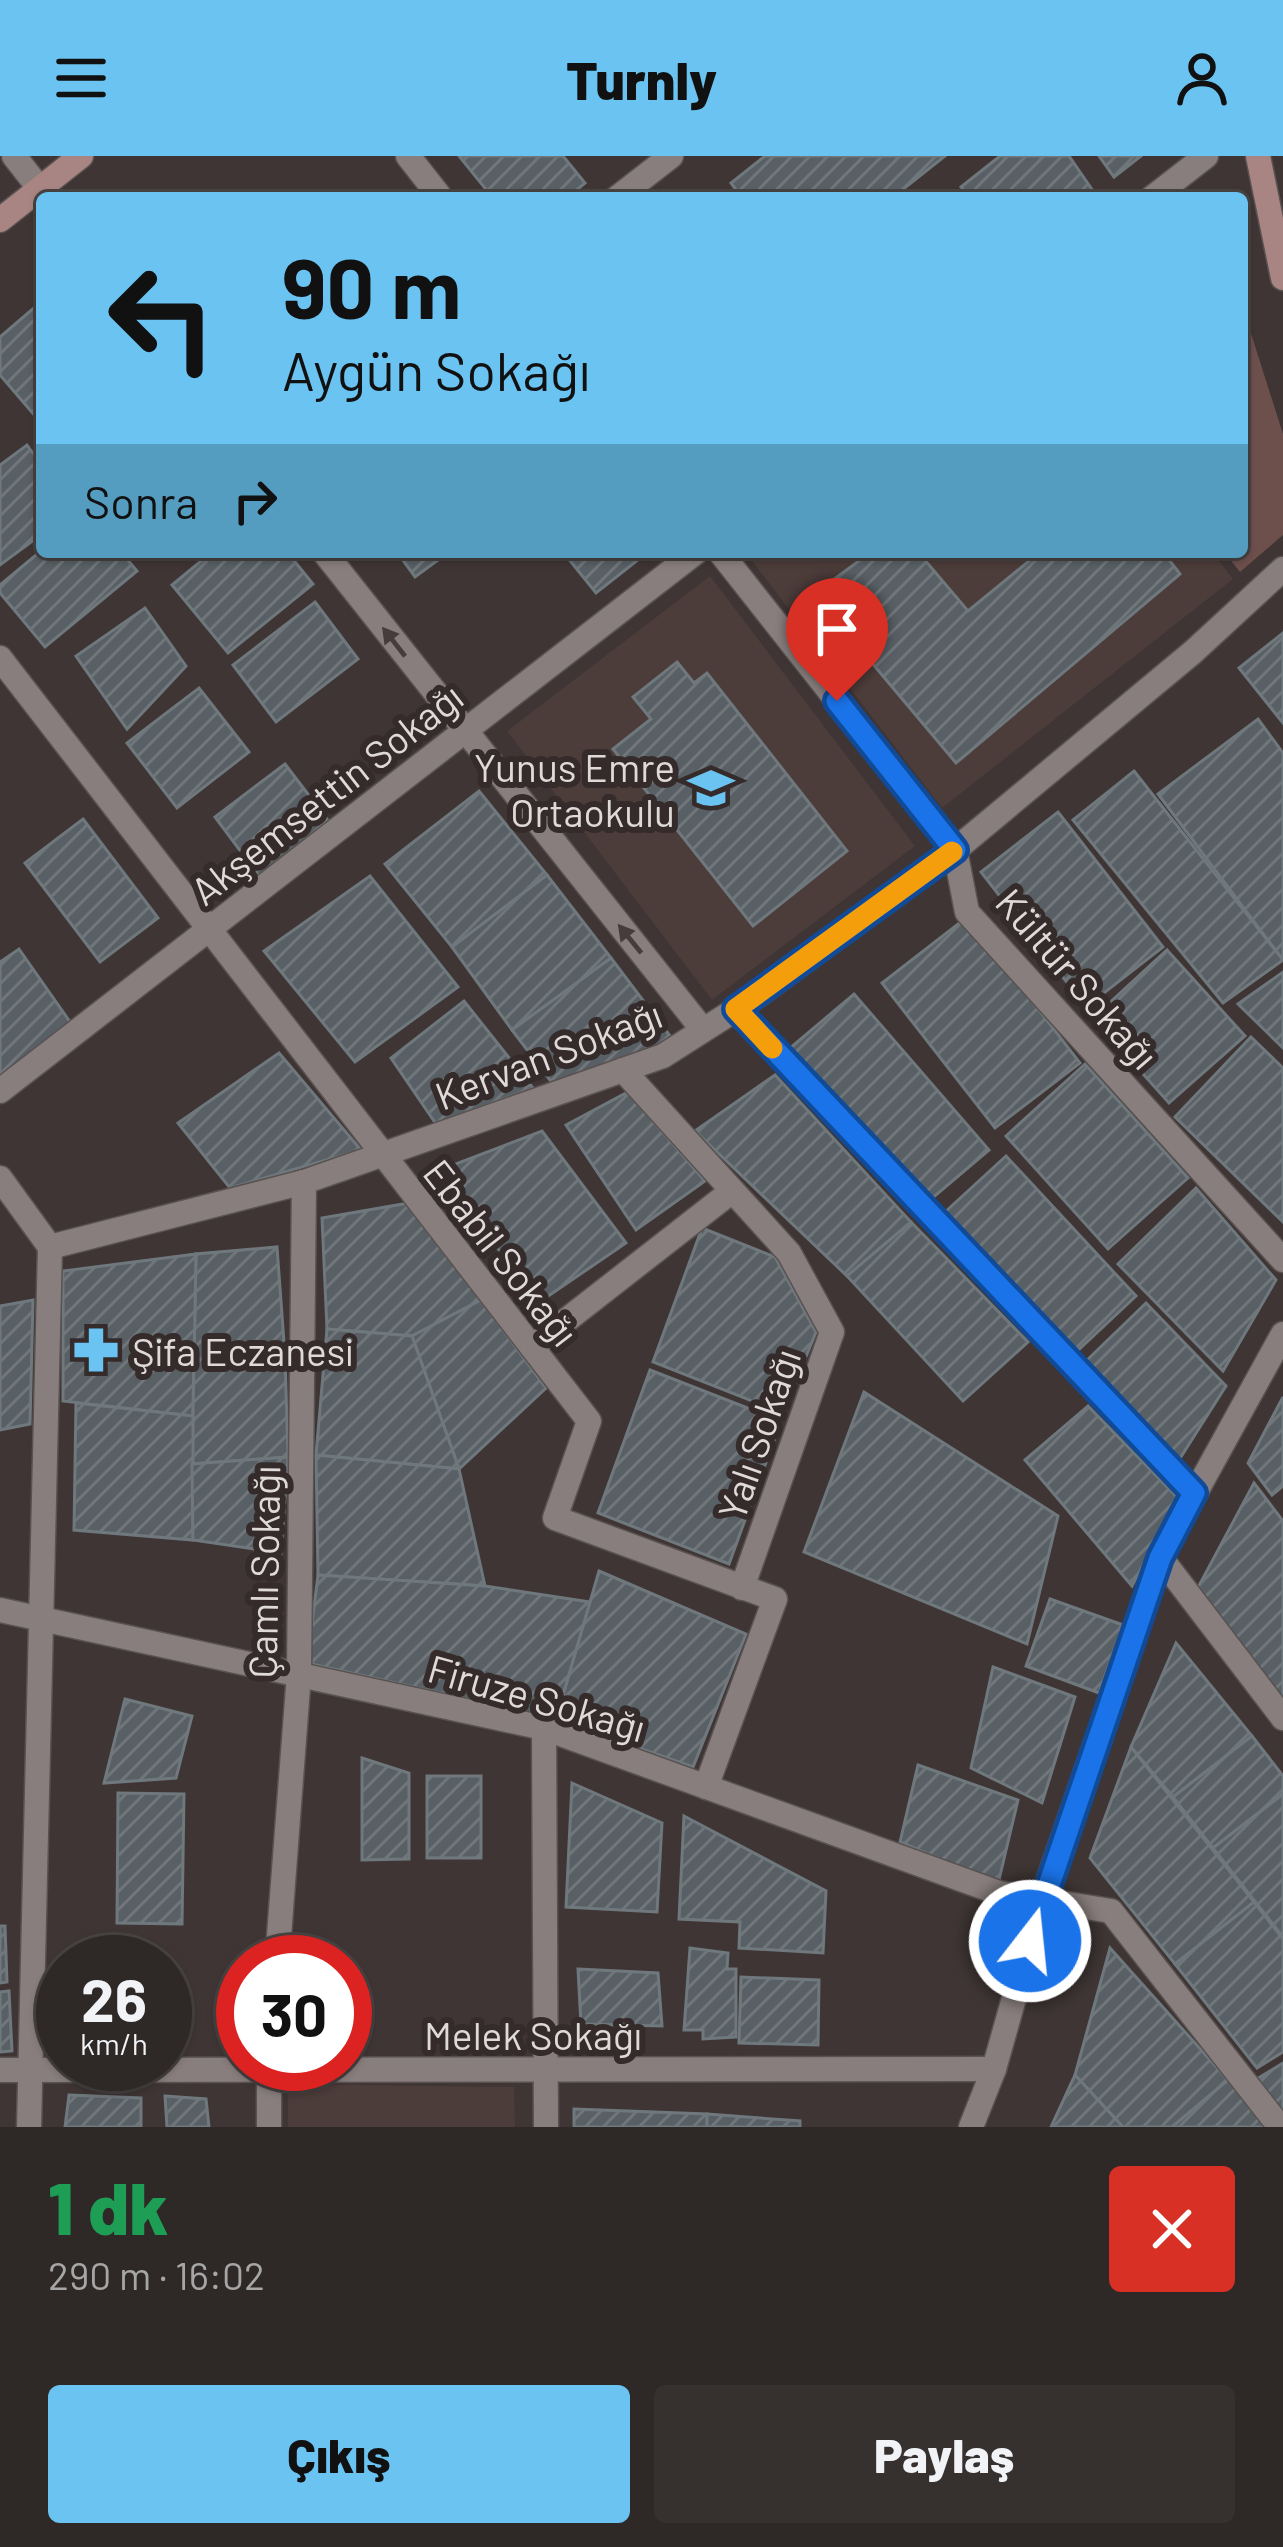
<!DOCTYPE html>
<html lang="tr">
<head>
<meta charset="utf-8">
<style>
  body { margin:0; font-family:Barlow,sans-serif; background:#36302f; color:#f1f3f6; height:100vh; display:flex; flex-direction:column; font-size:45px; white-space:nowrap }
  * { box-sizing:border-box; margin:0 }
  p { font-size:39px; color:#a7a6a7 }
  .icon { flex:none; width:66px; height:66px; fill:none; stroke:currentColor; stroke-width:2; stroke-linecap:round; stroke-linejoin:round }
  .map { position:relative; height:1971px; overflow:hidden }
  .panel { display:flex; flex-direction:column; background:#2e2827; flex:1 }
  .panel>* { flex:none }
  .top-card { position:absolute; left:36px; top:36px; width:1212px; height:366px; border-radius:12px; box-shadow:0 3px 9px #0004,0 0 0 3px #494444; background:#6ac3f1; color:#111; overflow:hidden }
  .speed { position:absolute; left:36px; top:1779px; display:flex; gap:24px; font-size:60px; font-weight:700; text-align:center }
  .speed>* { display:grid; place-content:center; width:156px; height:156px; border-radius:50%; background:#2e2827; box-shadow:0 3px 9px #0004,0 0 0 3px #494444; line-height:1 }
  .speed small { font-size:30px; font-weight:400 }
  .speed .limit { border:18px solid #d22; background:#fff; color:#111 }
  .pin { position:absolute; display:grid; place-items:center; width:102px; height:102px; color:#fff; margin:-123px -51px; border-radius:50% 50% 50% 0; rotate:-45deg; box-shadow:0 0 12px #0007 }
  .pin .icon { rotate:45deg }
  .me { position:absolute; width:132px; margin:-66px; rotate:16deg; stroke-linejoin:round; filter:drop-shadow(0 0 9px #0008) }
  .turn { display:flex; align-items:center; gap:42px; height:252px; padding:0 48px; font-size:54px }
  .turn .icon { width:156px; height:156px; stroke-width:2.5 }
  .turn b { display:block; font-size:84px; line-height:102px }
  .then { display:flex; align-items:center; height:114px; padding:0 48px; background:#0003; gap:24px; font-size:45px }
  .round { display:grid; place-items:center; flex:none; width:126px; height:126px; border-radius:12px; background:#36302f }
  .head { display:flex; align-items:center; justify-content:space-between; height:204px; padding:0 48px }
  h1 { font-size:72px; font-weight:800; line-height:90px; color:#1e9e55 }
  .cta { display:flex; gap:24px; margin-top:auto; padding:24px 48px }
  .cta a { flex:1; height:138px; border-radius:12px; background:#6ac3f1; color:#111; font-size:48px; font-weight:800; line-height:138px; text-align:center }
  .cta a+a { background:#36302f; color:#f1f3f6 }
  header { display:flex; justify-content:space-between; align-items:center; height:156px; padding:0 48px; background:#6ac3f1; color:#111; font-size:54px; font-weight:800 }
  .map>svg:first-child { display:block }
  .built { fill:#4c3c3a }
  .green { fill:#6d4f4c }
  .building { fill:url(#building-hatch); stroke:#6f787d; stroke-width:3 }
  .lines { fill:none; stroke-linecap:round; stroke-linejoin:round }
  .street-casing { stroke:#595251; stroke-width:27 }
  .secondary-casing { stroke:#595251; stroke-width:27 }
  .street { stroke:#887e7d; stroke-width:24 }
  .secondary { stroke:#a88582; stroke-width:24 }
  .oneway { fill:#453c3b }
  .route-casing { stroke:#114b97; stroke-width:30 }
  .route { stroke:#1a73e8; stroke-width:21 }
  .slow { stroke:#f59e0b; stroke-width:21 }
  .labels { text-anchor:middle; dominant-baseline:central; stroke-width:12; stroke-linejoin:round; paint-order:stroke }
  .poi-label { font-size:39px; fill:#dfd9d9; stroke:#342b2a; text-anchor:end }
  .street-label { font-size:39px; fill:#dfd9d9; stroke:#342b2a }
</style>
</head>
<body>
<header><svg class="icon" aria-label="menu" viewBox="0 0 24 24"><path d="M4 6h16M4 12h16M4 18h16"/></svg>Turnly<svg class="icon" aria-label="person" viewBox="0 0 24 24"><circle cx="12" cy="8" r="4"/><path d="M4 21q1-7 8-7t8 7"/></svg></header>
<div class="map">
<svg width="1283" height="1971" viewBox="0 0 1283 1971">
  <defs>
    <pattern id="building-hatch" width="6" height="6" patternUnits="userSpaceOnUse" patternTransform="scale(3)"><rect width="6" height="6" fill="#586065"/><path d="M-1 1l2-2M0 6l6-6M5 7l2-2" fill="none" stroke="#70767a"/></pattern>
  </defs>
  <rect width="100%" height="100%" fill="#3e3534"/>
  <g class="built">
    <path d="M745,396H1212L1233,423L942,652Z"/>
    <path d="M710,420L915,690L712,844L507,575Z"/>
    <path d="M288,1928L514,1931L515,1971H288Z"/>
  </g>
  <path class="green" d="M1242,149L1283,278V379L1240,416L1224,396H1242Z"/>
  <g class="building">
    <path d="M459,0H563L585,27L567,42H493Z"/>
    <path d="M765,0H945L892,42H742L731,27Z"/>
    <path d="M1000,0H1069L1093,35L1084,42H971L961,31Z"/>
    <path d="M1099,0H1141L1114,21Z"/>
    <path d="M42,145V255L36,261L0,219V181Z"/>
    <path d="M27,289L42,310V378L0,409V309Z"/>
    <path d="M42,394L121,396L137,415L45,491L0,437V429Z"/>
    <path d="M212,396H287L313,428L228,497L172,429Z"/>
    <path d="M397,396H449L415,421Z"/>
    <path d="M563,396H648L596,437Z"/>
    <path d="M871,396H918L968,455L1040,396H1163L1180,418L956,607L814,438Z"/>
    <path d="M315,446L358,503L276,566L233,509Z"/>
    <path d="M145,452L186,510L127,573L76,500Z"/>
    <path d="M1283,477V567L1239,512Z"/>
    <path d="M677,506L694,527L707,517L847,695L753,770L613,593L651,563L633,541Z"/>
    <path d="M199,532L249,596L177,652L127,587Z"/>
    <path d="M1258,563L1283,597V804L1158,638Z"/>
    <path d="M285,608L333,671L262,724L215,661Z"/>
    <path d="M1134,615L1283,804L1223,847L1073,664Z"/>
    <path d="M479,635L547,719L452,791L385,708Z"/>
    <path d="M1058,656L1163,791L1086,851L981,716Z"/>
    <path d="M83,663L158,762L100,806L25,707Z"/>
    <path d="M547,719L611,802L512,874L452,791Z"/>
    <path d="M370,720L458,831L355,906L264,795Z"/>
    <path d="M967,761L1080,907L995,972L882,827Z"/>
    <path d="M19,793L75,873L0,926V806Z"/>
    <path d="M1167,794L1245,880L1169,947L1093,862Z"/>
    <path d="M611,802L673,884L559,936L512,874Z"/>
    <path d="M1283,816V892L1238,848Z"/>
    <path d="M854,838L989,994L923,1050L789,893Z"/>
    <path d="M464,845L533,932L436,968L391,902Z"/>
    <path d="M1251,881L1283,912V1066L1175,961Z"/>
    <path d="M279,897L361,994L230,1032L178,967Z"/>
    <path d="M1085,908L1188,1022L1108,1093L1006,980Z"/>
    <path d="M775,919L911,1066L847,1120L695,975Z"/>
    <path d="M628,936L705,1025L636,1074L566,969Z"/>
    <path d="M542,975L626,1087L538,1147L440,1014Z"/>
    <path d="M1006,1000L1136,1140L1074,1198L944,1057Z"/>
    <path d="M1196,1032L1276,1124L1223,1215L1118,1108Z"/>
    <path d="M409,1047L481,1144L412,1180L327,1173L322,1062Z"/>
    <path d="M911,1066L1028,1186L963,1245L847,1120Z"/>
    <path d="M702,1072L775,1101L816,1176L783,1257L653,1206Z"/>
    <path d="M277,1091L285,1200L194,1203L196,1098Z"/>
    <path d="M196,1098L193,1260L63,1245V1115Z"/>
    <path d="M33,1144L30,1268L0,1274V1150Z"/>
    <path d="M481,1144L546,1232L459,1313L412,1180Z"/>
    <path d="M1146,1147L1226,1230L1177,1307L1082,1209Z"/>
    <path d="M327,1173L412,1180L459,1313L316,1299Z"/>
    <path d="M285,1200L288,1301L192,1308L194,1203Z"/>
    <path d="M650,1214L781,1265L729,1408L598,1357Z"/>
    <path d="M864,1236L1058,1360L1027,1488L804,1396Z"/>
    <path d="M1283,1241V1330L1272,1339L1248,1307Z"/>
    <path d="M76,1247L193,1260V1384L74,1374Z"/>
    <path d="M1088,1250L1178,1342L1132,1430L1025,1304Z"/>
    <path d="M316,1299L459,1313L485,1430L318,1419Z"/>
    <path d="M288,1301L281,1397L193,1384L192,1308Z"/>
    <path d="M1254,1327L1283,1365V1544L1195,1437Z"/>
    <path d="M599,1415L746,1478L693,1611L556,1563Z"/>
    <path d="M318,1419L485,1430L590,1446L556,1563L307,1507Z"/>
    <path d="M1050,1443L1123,1469L1099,1537L1026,1510Z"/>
    <path d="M1176,1487L1252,1580L1173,1641L1131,1591Z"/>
    <path d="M993,1511L1075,1541L1042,1647L971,1612Z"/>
    <path d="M125,1543L192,1560L176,1622L104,1627Z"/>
    <path d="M1252,1580L1283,1620V1638L1213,1692L1173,1641Z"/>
    <path d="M1131,1591L1254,1746L1175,1808L1090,1702Z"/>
    <path d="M362,1602L409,1617V1703L362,1704Z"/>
    <path d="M918,1609L1018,1644L998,1728L900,1686Z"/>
    <rect x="427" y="1620" width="54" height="82"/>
    <path d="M572,1627L662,1667L657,1756L566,1751Z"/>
    <path d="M118,1637L184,1638L182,1768L117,1767Z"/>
    <path d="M1283,1638V1781L1213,1692Z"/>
    <path d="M684,1660L826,1735L823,1797L739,1792L740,1766L679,1763Z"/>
    <path d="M1254,1746L1283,1783V1896L1257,1912L1175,1808Z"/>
    <path d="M0,1770H5L7,1826L0,1827Z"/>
    <path d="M94,1787L161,1794L160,1806H92Z"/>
    <path d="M690,1792L728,1797L727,1813H736V1881L703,1883V1874H684Z"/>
    <path d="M1110,1792L1228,1924L1172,1971H1123L1075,1919Z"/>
    <path d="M578,1813L658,1817L662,1870L581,1868Z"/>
    <path d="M741,1821L819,1824L818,1889L739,1887Z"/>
    <path d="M9,1835L12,1895L0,1896V1836Z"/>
    <path d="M1283,1907V1956L1257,1923Z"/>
    <path d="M1075,1919L1123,1971H1051Z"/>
    <path d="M1228,1924L1267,1971H1172Z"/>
    <path d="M69,1939L141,1942V1971H65Z"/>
    <path d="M165,1940L206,1943L209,1971H167Z"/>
    <path d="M574,1953L707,1958V1971H574Z"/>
    <path d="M707,1958L800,1965V1971H707Z"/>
  </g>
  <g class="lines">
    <g class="street-casing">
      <g id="street">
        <path d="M14,0L47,42"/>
        <path d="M408,0L441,42"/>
        <path d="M617,42L671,0"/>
        <path d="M1152,42L1206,0"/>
        <path d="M324,396L703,874"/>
        <path d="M720,396L955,694L967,756L1283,1104"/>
        <path d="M0,502L589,1265L555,1362L775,1443L706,1631"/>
        <path d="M736,853L1194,1337"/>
        <path d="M623,914L789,1097L832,1176L742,1432"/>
        <path d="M0,935L696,396"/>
        <path d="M0,1022L50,1091L29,1971"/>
        <path d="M50,1091L304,1026L663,900L760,838L955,694L1193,496L1283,413"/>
        <path d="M532,1191L732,1035"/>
        <path d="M1160,1401L1283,1562"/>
        <path d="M0,1454L544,1572L999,1737L1111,1755L1280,1971"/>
        <path d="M544,1572L546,1971"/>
        <path d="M277,1806L299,1518L304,1026"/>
        <path d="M0,1914L994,1913"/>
        <path d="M269,1971V1908"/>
        <path d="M971,1971L994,1913L1042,1743L1160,1401L1283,1178"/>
      </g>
    </g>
    <g class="secondary-casing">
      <g id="secondary">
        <path d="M1258,0L1283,122"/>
        <path d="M0,64L81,0"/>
      </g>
    </g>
    <use href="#street" class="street"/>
    <use href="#secondary" class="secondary"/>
  </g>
  <defs><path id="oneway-solid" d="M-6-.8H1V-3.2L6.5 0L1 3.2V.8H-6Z" transform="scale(3)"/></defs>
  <g class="oneway">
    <use href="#oneway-solid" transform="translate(394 486) rotate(-128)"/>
    <use href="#oneway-solid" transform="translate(630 783) rotate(-129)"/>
  </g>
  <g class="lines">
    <g class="route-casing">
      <path id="route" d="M837,545L955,694L736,853L1194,1337L1160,1402L1030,1785"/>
    </g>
    <use href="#route" class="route"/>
    <path class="slow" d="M772,892L736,853L952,696"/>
  </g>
  <defs>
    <g id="school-bare" transform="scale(3.6)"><path d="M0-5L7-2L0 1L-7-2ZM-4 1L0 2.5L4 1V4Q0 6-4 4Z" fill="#6ac3f1" stroke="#342b2a" stroke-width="2.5" paint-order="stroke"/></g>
    <g id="pharmacy-bare" transform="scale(3.6)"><path d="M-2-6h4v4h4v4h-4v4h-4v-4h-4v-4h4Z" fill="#6ac3f1" stroke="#342b2a" stroke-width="2.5" paint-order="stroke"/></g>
  </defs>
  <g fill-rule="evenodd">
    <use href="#school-bare" x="711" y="632"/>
    <use href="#pharmacy-bare" x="96" y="1194"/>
  </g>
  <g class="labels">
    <g class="poi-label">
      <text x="675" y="610">Yunus Emre<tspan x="675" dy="45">Ortaokulu</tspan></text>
      <text x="132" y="1194" text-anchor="start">Şifa Eczanesi</text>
    </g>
    <g class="street-label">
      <text transform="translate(326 637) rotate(-38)">Akşemsettin Sokağı</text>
      <text transform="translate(1078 822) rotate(49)">Kültür Sokağı</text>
      <text transform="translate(548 898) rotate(-21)">Kervan Sokağı</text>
      <text transform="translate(502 1096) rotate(52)">Ebabil Sokağı</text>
      <text transform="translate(758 1278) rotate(-71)">Yalı Sokağı</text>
      <text transform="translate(263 1416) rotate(-89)">Çamlı Sokağı</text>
      <text transform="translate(537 1541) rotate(16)">Firuze Sokağı</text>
      <text x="533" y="1878">Melek Sokağı</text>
    </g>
  </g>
</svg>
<div class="speed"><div>26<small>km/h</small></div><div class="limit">30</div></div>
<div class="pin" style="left:837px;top:545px;background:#d93025"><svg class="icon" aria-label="arrive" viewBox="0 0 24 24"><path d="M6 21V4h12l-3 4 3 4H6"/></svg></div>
<svg class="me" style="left:1030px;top:1785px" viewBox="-20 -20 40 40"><circle r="17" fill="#1a73e8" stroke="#fff" stroke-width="3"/><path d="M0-11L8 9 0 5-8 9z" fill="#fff"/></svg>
<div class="top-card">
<div class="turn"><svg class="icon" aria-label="left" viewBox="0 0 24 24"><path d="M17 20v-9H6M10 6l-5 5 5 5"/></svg><div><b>90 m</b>Aygün Sokağı</div></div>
<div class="then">Sonra<svg class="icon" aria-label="right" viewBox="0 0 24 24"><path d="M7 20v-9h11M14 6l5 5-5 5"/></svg></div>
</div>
</div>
<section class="panel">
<div class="head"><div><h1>1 dk</h1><p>290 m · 16:02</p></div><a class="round" style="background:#d93025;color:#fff"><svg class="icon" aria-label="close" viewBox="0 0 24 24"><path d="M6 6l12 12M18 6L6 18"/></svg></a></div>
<div class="cta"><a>Çıkış</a><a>Paylaş</a></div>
</section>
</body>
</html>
